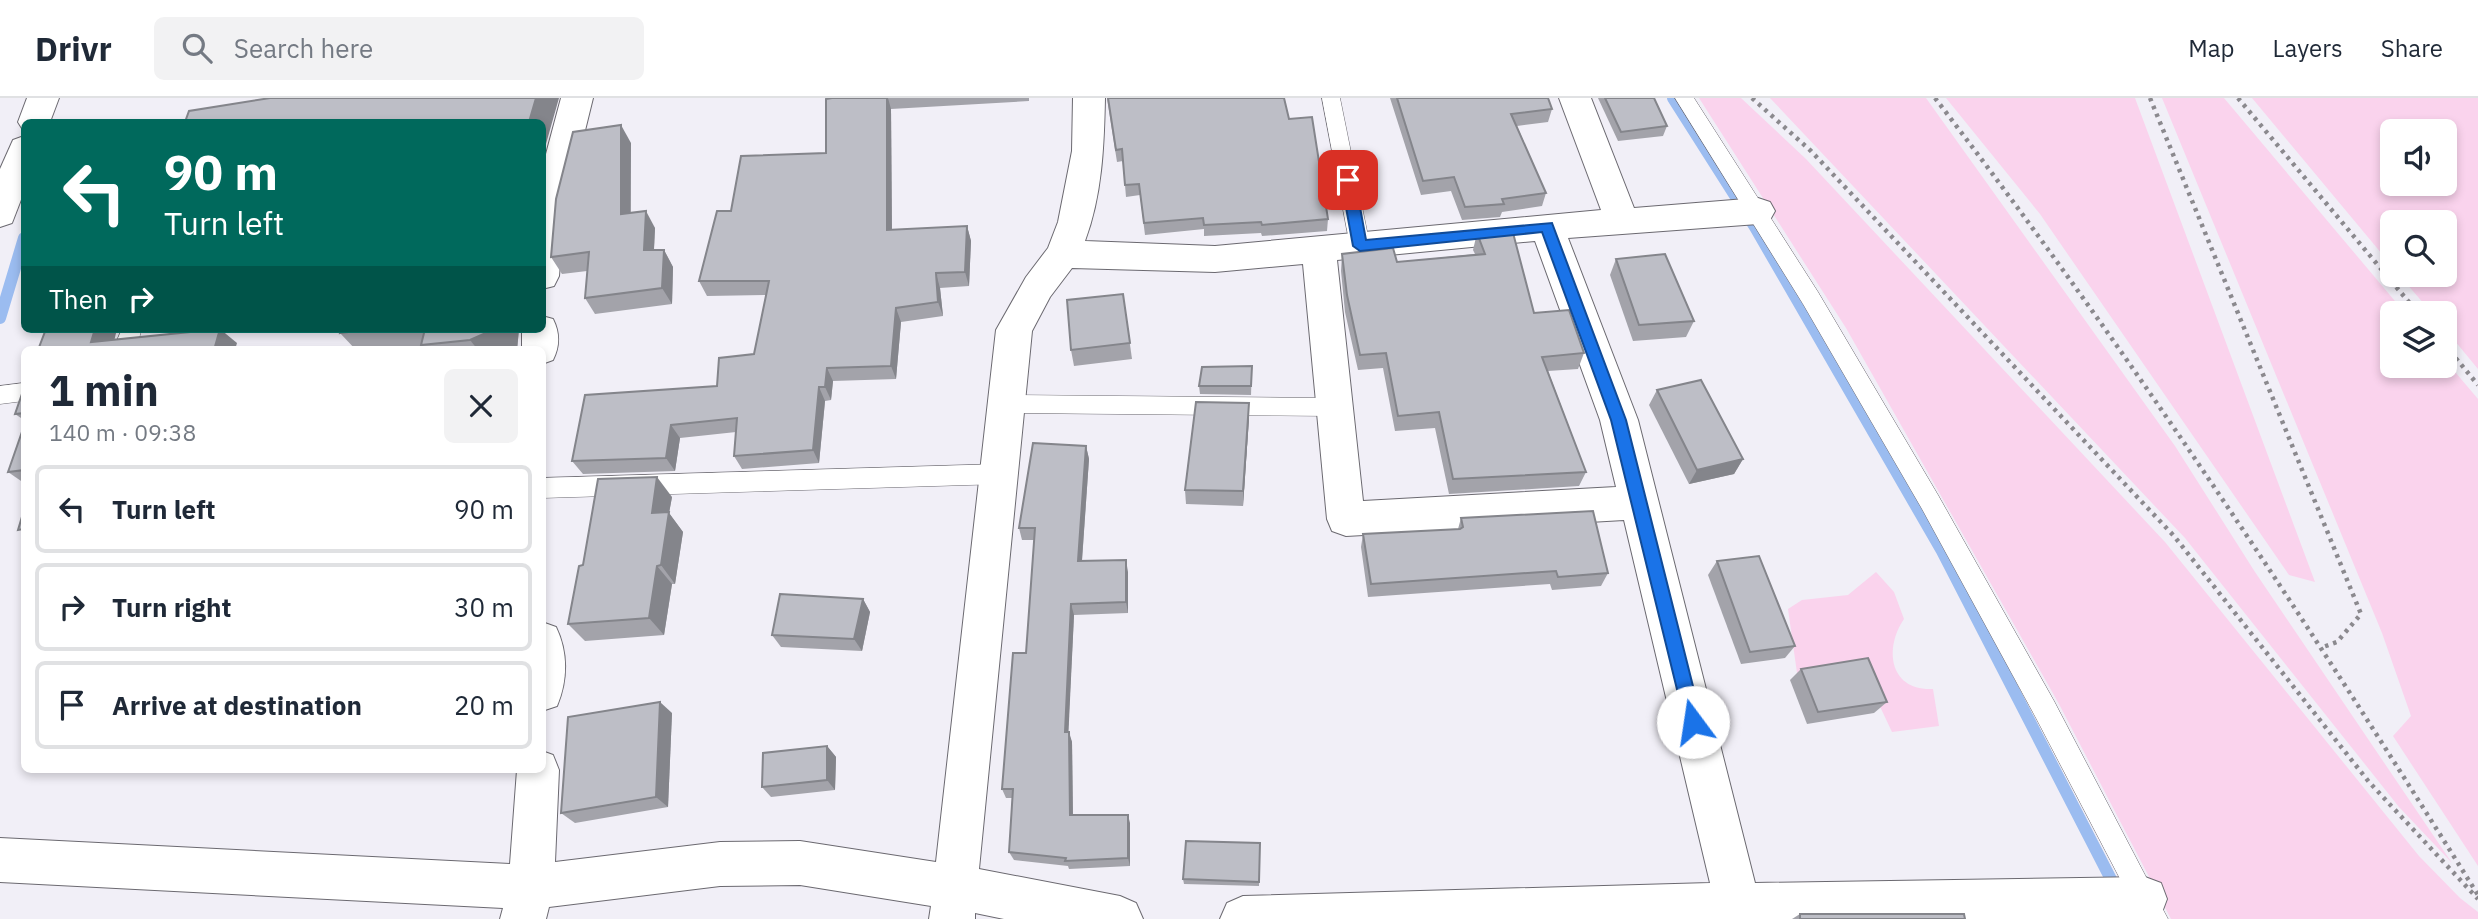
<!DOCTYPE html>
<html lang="en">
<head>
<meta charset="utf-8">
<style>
  body { margin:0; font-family:"IBM Plex Sans",sans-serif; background:#f2f2f3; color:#1f2937; height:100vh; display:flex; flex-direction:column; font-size:26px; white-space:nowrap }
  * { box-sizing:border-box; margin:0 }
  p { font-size:23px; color:#747a83 }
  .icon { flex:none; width:38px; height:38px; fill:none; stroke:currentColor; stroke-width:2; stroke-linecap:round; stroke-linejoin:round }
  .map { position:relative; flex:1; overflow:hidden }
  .side { position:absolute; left:21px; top:248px; width:525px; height:427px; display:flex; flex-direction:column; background:#fff; border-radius:10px; box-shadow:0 4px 10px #0003 }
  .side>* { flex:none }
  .hud { position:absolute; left:21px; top:21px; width:525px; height:214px; border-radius:10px; box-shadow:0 4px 10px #0003; background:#00695c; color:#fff; overflow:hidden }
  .buttons { position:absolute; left:2380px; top:21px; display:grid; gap:14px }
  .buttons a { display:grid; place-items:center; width:77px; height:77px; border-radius:10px; background:#fff; box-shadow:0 4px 10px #0003; font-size:35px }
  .pin { position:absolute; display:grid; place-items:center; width:60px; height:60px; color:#fff; margin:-30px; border-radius:14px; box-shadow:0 4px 10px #0006 }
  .me { position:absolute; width:77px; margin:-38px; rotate:346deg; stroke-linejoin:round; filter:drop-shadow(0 0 5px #0008) }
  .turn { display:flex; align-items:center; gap:24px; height:147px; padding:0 28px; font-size:32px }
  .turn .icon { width:91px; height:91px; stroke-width:2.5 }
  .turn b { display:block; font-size:49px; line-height:60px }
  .then { display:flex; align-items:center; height:66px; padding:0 28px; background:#0003; gap:14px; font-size:26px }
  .round { display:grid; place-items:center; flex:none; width:74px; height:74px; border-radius:10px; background:#f2f2f3 }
  .overview { display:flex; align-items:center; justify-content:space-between; height:119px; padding:0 28px }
  h1 { font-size:42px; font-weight:800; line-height:52px }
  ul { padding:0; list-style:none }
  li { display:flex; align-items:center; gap:21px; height:88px; margin:0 14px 10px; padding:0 14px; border:4px solid #e0e1e3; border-radius:10px }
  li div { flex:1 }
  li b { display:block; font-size:26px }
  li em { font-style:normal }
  header { display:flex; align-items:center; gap:42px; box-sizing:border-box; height:98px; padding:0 35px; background:#fff; border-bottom:2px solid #e0e1e3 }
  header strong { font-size:33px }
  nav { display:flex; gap:38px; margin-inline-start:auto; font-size:24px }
  .search { width:490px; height:63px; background:#f2f2f3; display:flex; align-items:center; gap:18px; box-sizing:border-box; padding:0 24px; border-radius:10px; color:#747a83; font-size:26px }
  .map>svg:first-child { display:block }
  .green { fill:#fad3ed; fill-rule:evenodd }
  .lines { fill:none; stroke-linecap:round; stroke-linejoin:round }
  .stream { stroke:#9bbcf0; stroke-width:12 }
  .service-casing { stroke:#6b6970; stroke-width:1 }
  .minor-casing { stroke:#6b6970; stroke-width:2 }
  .path { stroke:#8b898e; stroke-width:4.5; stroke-dasharray:3.5 5; stroke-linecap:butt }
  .service { fill:#fff; fill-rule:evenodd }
  .minor { fill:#fff; fill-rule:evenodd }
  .wall { fill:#a3a3aa }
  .shaded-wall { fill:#84858b }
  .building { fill:#bdbec6; stroke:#84858b; stroke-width:2 }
  .route { fill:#1a73e8; stroke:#114b97; stroke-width:2 }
</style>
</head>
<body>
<header>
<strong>Drivr</strong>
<div class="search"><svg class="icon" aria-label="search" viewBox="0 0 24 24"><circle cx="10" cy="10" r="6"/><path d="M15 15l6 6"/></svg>Search here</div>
<nav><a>Map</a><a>Layers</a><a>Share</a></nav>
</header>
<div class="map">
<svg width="2478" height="821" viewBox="0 0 2478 821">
  <rect width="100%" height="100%" fill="#f1eff7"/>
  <g class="green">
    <path d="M1699,0H1741L1806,61L2165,444L2419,758L2460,800L2478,814V821H2171L2059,606L1846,230Z"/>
    <path d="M1770,0H1926L2175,348L2255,474L2452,765L2399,709L2185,440Z"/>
    <path d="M1946,0H2135L2315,484L2289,477L2040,116Z"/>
    <path d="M2162,0H2224L2405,215H2392V268H2445V262L2478,301V768L2393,638L2411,618L2382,535Z"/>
    <path d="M2252,0H2478V271L2445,231V215H2432L2399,177H2445V124H2392V168ZM2445,33V86H2392V33Z"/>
    <path d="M1876,474L1894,494L1904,521C1884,550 1889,593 1933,591L1939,628L1892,634L1860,566L1797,575L1788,511L1802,502L1848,497Z"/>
  </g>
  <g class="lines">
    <g class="stream">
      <path d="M1673,0L1755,129L1942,453L2117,793"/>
      <path d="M0,220L24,140"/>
    </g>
    <g class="service-casing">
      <g id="service">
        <path d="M1322,0H1340L1370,148L1367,153H1353L1350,148Z"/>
        <path d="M1675,0H1694L1818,194L1938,397L2054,603L2168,821H2141L2036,620L1922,411L1803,206Z"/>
        <path d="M122,231H142L135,252H113Z"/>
        <path d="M24,285V303L0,306V288Z"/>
        <path d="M1007,297L1334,300L1342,303L1345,309L1342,315L1334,318L1007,315L999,312L996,306L999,300Z"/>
        <path d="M1001,366L1009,369L1012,376L1009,383L1001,386L542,400V380Z"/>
      </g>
    </g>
    <g class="minor-casing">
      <g id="minor">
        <path d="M27,0H59L50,24H24L23,32L18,24Z"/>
        <path d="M561,0H593L564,118L559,178L554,188L542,191V71Z"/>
        <path d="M1073,0H1105C1104,49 1102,98 1085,143L1215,148L1601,112L1559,0H1591L1634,110L1758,100L1770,104L1775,113L1770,122L1758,126L1568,140L1638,322L1755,785L2145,779L2161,785L2167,801L2161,817L2151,821H1220L1227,805L1243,798L1710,785L1624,422L1346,438L1332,433L1327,421L1303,166L1215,174L1072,170L1050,199L1032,233L979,771L1120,798L1136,805L1143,821H1004L975,815V821H929L931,808L800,787L720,788L549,809L546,821H500L503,810L0,784V740L510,766L517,672H542V653L553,657L559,672L555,764L720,744L800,743L936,764L996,232L1026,179L1048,150L1058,124L1072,53ZM1535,143L1600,322L1616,389L1363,403L1337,162Z"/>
        <path d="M24,38V94L12,125L0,129V71L13,42Z"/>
        <path d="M542,218L553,221C560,235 560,248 553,262L542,266V252H522V231H542Z"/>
        <path d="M542,524L556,529C568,554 568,582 557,608L542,613Z"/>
      </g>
    </g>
    <g class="path">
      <path d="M1752,0L1811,53L2174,438L2369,684L2478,801"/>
      <path d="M1935,0C2131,255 2308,525 2478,797"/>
      <path d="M2150,0L2361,516L2337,544L2323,549"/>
      <path d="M2238,0L2418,215"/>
      <path d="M2445,247L2478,287"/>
    </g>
    <use href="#service" class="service"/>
    <use href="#minor" class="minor"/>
  </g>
  <g class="wall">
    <path d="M832,0H1029V3L891,11L892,132L967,128L971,143L969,188L940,190L943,218L901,224L896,281L833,283L831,302L825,303L819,365L742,371L734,358L736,334L680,340L675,373L583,376L572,363L717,288L754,256L766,197L707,198L699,183L731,113L826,55Z"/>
    <path d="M1107,0L1289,21L1328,121L1327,133L1262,138L1261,135L1204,138V131L1145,137L1140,97L1126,99L1123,63L1117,64Z"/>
    <path d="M1390,0H1548L1552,11L1548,24L1517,28L1546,95L1542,108L1502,114L1500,119L1462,122L1451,93L1421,97Z"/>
    <path d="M1598,0H1654L1667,28L1663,38L1618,43Z"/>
    <path d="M631,45V115L655,130L654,152H664L673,169L672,206L595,216L585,200L587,173L562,176L551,159Z"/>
    <path d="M1477,135L1534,215L1584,255L1578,271L1548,273L1586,374L1579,388L1449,396L1435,330L1395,333L1383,270L1358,272L1345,214L1341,173L1342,156L1397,164L1475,156L1473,152Z"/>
    <path d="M1616,161L1694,223L1686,239L1633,243L1610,177Z"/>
    <path d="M1123,196L1132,261L1074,268L1071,252Z"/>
    <path d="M341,231H519L517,252H426L425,251L356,252L340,235Z"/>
    <path d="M1252,268L1251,297L1200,296L1199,288Z"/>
    <path d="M24,290V322L15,316Z"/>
    <path d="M1657,292L1743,361L1734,376L1689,386L1649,307Z"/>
    <path d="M1249,320L1243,408L1186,406L1185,392Z"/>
    <path d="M24,328V385L8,374Z"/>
    <path d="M1086,348L1089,361L1082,463L1128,474V515L1074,517L1068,634L1072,644L1073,717L1130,725V768L1069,771L1068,768L1014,762L1009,754L1012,700H1006L1002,691L1026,555L1034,442H1022L1019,430Z"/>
    <path d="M672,399L669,415L683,434L675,486H672L664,537L585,543L568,526L583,467Z"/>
    <path d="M1461,420L1608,475L1601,488L1552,492L1550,486L1368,499L1361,449L1363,436L1458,431Z"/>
    <path d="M1717,463L1795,548L1785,560L1741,566L1708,477Z"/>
    <path d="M863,501L870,514L862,553L781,549L772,537Z"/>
    <path d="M1801,571L1887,604L1874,615L1807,626L1790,582Z"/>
    <path d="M672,615L668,709L575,725L561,715Z"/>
    <path d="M827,648L836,659L835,692L771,699L762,689Z"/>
    <path d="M1260,745L1259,788L1184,786L1183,781Z"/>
    <path d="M1800,816L1965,821H1792Z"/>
  </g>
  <g class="shaded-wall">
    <path d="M536,0H559L542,60V24H529Z"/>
    <path d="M887,0H888L891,11L892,147L887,132Z"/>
    <path d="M621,27L631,45L630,133L621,116Z"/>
    <path d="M646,113L655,130L653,169L644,152Z"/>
    <path d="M967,128L971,143L969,188L965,174Z"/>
    <path d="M664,152L673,169L672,206L662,190Z"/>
    <path d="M936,175L940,190L943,218L938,204Z"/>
    <path d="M896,210L901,224L896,281L891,268Z"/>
    <path d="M95,231H117L112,252L91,244Z"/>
    <path d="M220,231L237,245L235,252H214Z"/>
    <path d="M495,231H519L517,252H478L470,242Z"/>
    <path d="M827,270L833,283L831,302L825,289Z"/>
    <path d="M819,289L825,303L819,365L813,352Z"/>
    <path d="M1249,305V320L1243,408V393Z"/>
    <path d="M671,327L680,340L675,373L666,360Z"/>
    <path d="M1086,348L1089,361L1081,475L1078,463Z"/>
    <path d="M1743,361L1734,376L1689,386L1697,372Z"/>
    <path d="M657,379L672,399L669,415L683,434L675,486L661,467L652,415Z"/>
    <path d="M1126,462L1128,474V515L1126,504Z"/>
    <path d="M657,468L672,486L664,537L649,520Z"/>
    <path d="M863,501L870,514L862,553L854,541Z"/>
    <path d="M1071,506L1074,517L1068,644L1065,634Z"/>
    <path d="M660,604L672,615L668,709L656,699Z"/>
    <path d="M1069,634L1072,644L1073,726L1070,717Z"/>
    <path d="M827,648L836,659L835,692L827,682Z"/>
    <path d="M1128,717L1130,725V768L1128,760Z"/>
  </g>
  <g class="building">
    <path d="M270,0H536L529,24H185L189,13Z"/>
    <path d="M832,0H887V132L967,128L965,174L936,175L938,204L896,210L891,268L827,270L825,289H819L813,352L734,358L737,320L671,327L666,360L572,363L585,297L717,288L719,260L754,256L769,183H699L717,113H731L741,58L826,55V1Z"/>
    <path d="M1108,0H1284L1289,21L1312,19L1328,121L1262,127L1261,124L1204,127L1203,120L1144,125L1139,86L1125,87L1122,51L1116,52Z"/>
    <path d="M1397,0H1548L1552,11L1511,16L1546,95L1502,101L1504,106L1465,109L1454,79L1423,83Z"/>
    <path d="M1605,0H1654L1667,28L1621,34Z"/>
    <path d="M621,27V116L646,113L644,152H664L662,190L585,200L589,154L551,159L556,101L573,34Z"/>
    <path d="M1512,131L1534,215L1569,212L1584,255L1542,259L1586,374L1453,381L1439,314L1398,318L1386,255L1360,257L1347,197L1342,156L1393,150L1397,164L1485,156L1477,135Z"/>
    <path d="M1665,156L1694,223L1639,227L1616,161Z"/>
    <path d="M1123,196L1130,245L1071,252L1067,202Z"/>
    <path d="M46,231H95L91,244L220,231L214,252H38Z"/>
    <path d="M341,231H373L340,235Z"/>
    <path d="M425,231H495L470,242L421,247Z"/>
    <path d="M1252,268L1251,288H1199L1202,269Z"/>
    <path d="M1701,282L1743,361L1697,372L1657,292Z"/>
    <path d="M24,290V315L15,316Z"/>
    <path d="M1196,304L1249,305L1243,393L1185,392Z"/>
    <path d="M24,328V372L8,374Z"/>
    <path d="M1033,345L1086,348L1078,463L1126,462V504L1071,506L1065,634H1069L1070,717H1128V760L1065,763L1066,760L1009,754L1013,691H1002L1013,555H1026L1035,430H1019Z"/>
    <path d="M657,379L652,415L669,414L661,467L657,468L649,520L568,526L579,468L583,467L598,381Z"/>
    <path d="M24,412V431L18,432Z"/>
    <path d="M1593,413L1608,475L1558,479L1556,473L1371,486L1363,436L1460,431L1463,429L1461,420Z"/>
    <path d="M1759,458L1795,548L1750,554L1717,463Z"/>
    <path d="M780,496L863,501L854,541L772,537Z"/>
    <path d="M1868,560L1887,604L1818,614L1801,571Z"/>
    <path d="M660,604L656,699L561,715L568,619Z"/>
    <path d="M827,648V682L762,689L763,655Z"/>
    <path d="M1186,743L1260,745L1259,784L1183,781Z"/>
    <path d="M1800,816H1964L1965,821H1800Z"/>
  </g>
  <path class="route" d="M1348,77L1355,82L1366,142L1552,125L1626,322L1702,624L1700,630H1687L1685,624L1611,322L1542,134L1360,153L1353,148L1341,82Z"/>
</svg>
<div class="buttons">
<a><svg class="icon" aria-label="sound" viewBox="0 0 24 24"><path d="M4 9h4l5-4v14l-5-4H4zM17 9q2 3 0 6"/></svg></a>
<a><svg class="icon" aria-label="search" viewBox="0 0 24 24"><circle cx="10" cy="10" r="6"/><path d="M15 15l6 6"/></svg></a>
<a><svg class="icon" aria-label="layers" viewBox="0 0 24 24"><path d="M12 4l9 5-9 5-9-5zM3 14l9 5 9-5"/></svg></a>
</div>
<div class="pin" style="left:1348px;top:82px;background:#d93025"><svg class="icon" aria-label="arrive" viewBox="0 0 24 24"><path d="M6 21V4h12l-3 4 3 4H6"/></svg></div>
<svg class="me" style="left:1693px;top:624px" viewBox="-20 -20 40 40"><circle r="19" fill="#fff"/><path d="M0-13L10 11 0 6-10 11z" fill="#1a73e8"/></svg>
<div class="hud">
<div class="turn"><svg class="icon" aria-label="left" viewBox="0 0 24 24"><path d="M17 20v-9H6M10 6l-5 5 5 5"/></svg><div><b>90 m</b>Turn left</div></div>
<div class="then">Then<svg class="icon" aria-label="right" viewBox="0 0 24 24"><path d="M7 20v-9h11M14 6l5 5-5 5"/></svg></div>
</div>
<section class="side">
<div class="overview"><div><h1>1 min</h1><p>140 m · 09:38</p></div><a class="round"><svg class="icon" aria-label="close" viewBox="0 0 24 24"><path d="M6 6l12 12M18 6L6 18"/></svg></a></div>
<ul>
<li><svg class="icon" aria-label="left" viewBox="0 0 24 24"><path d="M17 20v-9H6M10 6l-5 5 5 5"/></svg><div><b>Turn left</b></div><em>90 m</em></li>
<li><svg class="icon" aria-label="right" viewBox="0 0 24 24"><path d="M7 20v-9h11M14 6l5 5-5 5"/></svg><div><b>Turn right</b></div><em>30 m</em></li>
<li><svg class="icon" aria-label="arrive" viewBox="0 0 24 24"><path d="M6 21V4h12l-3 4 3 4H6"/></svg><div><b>Arrive at destination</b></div><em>20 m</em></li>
</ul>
</section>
</div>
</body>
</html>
